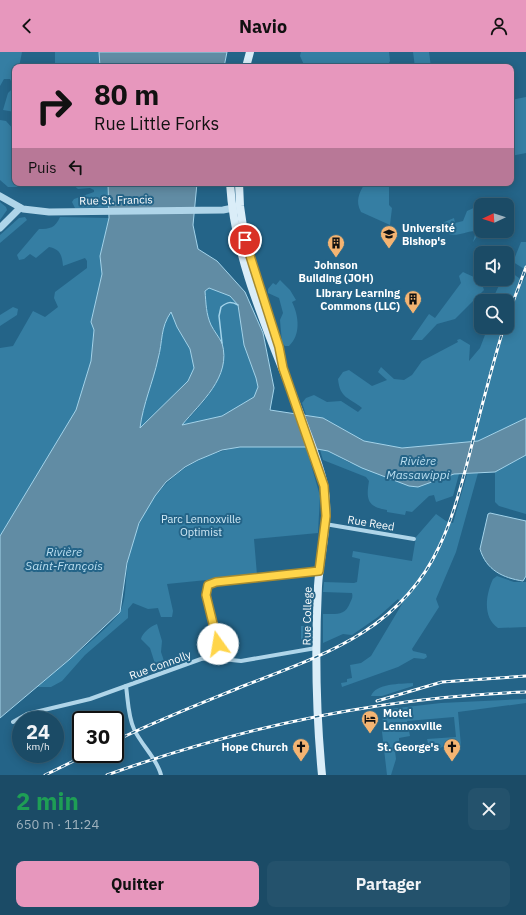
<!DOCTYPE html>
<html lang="fr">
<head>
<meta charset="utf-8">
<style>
  body { margin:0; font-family:"IBM Plex Sans",sans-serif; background:#24526c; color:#f1f3f6; height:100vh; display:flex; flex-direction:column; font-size:15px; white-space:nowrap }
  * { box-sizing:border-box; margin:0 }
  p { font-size:13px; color:#a0b3bf }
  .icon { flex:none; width:22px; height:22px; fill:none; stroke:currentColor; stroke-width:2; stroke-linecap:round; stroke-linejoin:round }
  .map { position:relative; height:723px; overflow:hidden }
  .drawer { display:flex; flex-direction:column; background:#1b4b66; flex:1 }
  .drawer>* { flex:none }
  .top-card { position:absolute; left:12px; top:12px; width:502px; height:122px; border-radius:8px; box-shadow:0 2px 10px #0003,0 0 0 1px #39637a; background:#e797bd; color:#111; overflow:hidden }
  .needle { width:26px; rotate:266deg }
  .buttons { position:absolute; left:474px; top:146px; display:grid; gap:8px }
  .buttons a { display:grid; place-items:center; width:40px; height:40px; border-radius:8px; background:#1b4b66; box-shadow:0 2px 10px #0003,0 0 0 1px #39637a; font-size:20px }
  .speed { position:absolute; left:12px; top:659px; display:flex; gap:8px; font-size:20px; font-weight:700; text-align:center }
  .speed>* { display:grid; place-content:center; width:52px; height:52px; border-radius:50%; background:#1b4b66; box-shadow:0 2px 10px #0003,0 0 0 1px #39637a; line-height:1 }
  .speed small { font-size:10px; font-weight:400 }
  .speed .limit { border:2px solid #111; border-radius:6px; background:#fff; color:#111 }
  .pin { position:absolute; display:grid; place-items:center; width:34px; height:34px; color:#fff; margin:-17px; border:2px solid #fff; border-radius:50%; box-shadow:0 1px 4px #0007 }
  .me { position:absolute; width:44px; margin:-22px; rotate:347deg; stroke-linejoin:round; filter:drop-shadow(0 0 3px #0008) }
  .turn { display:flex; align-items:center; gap:14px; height:84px; padding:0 16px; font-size:18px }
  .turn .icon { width:52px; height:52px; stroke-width:2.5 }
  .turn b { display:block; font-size:28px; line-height:34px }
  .then { display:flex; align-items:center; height:38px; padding:0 16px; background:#0003; gap:8px; font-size:15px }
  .round { display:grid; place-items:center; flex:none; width:42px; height:42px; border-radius:8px; background:#24526c }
  .headline { display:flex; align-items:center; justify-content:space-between; height:68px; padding:0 16px }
  h1 { font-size:24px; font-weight:700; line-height:30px; color:#1e9e55 }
  .button { display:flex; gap:8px; margin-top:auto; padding:8px 16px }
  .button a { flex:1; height:46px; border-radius:8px; background:#e797bd; color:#111; font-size:16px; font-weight:700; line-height:46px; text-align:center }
  .button a+a { background:#24526c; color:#f1f3f6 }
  header { display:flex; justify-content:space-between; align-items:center; height:52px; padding:0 16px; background:#e797bd; color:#111; font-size:18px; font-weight:700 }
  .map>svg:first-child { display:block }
  .green { fill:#357ea3 }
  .water { fill:#618ca4; stroke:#a3d3ea; fill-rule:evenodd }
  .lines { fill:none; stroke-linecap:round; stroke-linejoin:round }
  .stream { stroke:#a3d3ea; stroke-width:1.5 }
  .minor { stroke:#afd5e9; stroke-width:4 }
  .tertiary { stroke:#afd5e9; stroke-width:7 }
  .secondary { stroke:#daedf8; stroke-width:8 }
  .rail-casing { stroke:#fff; stroke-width:3 }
  .rail { stroke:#246488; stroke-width:1.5; stroke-dasharray:4.5; stroke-linecap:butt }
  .route-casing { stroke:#a68a30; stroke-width:10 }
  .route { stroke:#ffd54a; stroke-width:7 }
  .labels { text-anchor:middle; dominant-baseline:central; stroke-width:4; stroke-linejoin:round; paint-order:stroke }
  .street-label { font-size:11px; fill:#fff; stroke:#246488 }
  .poi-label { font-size:11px; font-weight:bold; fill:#fff; stroke:#246488; text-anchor:end }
  .park-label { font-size:11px; fill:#d3ebf7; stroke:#246488 }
  .water-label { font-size:12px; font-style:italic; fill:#bbdff1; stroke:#246488 }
</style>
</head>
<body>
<header><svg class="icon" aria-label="back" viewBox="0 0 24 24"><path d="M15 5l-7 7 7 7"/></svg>Navio<svg class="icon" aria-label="person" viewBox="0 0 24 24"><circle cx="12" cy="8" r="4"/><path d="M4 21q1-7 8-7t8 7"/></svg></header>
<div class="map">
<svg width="526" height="723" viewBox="0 0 526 723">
  <rect width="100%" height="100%" fill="#246488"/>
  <g class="green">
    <path d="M0,0H22L19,15H15V60L3,58L8,41L14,35L10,27H4L0,34Z"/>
    <path d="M55,0H99L100,15H55Z"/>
    <path d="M301,0H389L390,9L387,15H305L300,4Z"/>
    <path d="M413,0H429L431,15H415Z"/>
    <path d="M526,45V101L511,104V48Z"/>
    <path d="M0,68L6,69L15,79V131H19L17,135H8L0,128Z"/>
    <path d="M71,131H108L109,155L75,156L72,150L74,147L94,140V138L90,136L78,137Z"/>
    <path d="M365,131H389V153L392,156L390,173L361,160C355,149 359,141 365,131Z"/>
    <path d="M0,150L6,155L7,158L0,168Z"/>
    <path d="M478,154L481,179L473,190L476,179C460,180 457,187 441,179L440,172L454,166L455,171L463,169L467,159Z"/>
    <path d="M25,165L27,168L0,191V183L19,166Z"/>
    <path d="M60,165L109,166L100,204L102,222L91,270L94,278L91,309L76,359L0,484V296L13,294L33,259L45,265L58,255L54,246L55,240L87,216V209L85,206L63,214C62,203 60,197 49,195L36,206L30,202L24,207L19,208L17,203L39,177C50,177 55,176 60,165Z"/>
    <path d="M521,190H526V218L513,210Z"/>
    <path d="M508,218L523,229L526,224V366L478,389L402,396L364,389L323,366L306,363L302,351L306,346L314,343L327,350L341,349L358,360L362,356C349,345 340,347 338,327L343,320L349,318L372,334L387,328L378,320L381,315L394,327L404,328L412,323L422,309L458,290L457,288L460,287L470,293L469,309L480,296L488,275H507V249H497L498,246L494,244L502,227H507Z"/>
    <path d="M463,220C473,225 481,226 484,238L455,267L437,272L422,288H411L429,262L435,266L461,231L459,224Z"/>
    <path d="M280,228L290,238L296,248L292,250C299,264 301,283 289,294H285L282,291L280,268L283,261L279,246L268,241V237L273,231L276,233Z"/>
    <path d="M209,236L230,244L238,253L244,293L256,326L258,335L255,345L222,364L182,373C202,353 231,323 222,291C220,285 214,279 211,273C206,262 206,251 205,239Z"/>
    <path d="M13,255L18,257L17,263L0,274V263Z"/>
    <path d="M171,259L177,275L190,297L194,316L188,329L140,376L146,345L159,306L163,273Z"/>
    <path d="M240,395H306L320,444L318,481L254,487L257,523L167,532L173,559L172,565H161L158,556L148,557L133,551L128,557V566L85,603L62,629L51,635H35C51,622 114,574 121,558C127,544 125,525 128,510C139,448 177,406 240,395Z"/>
    <path d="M320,398L328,399L350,411L459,422L453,444L436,450L434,443L429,444L412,460L406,459L405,463L387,460V458C367,455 366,447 369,429L366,425L323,408Z"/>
    <path d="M526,403V462L499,454L495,450V420Z"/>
    <path d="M478,421L456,500L436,547L439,555L412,597L413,599L426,602L427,605L424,607L414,606L398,615L342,635L341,631L347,630V627L352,626L350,613L361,611L371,604L402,552L398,547L378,565L352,583L343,582L323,591V562C336,562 345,564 350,551C352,547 353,545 352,541L323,540L324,530L354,531L357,530L360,507L352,505L353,499L412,509L416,485L436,462L446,469L453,471L467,422Z"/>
    <path d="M497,524L514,530H526V575L498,576C482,565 486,542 493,527Z"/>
    <path d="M157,572L162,589L161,600L166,615L157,618L150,596L141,587C142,581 151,574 157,572Z"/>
    <path d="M301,574H309V591L301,593Z"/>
    <path d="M413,631V634L382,644H371C376,631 400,632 413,631Z"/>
    <path d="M526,647V651L458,660L461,694L447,692L437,698L430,699L427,687L456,685L454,665L407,669L410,684L399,686V689L394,691L396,707L391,723H387L382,680L383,660L389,657L441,651Z"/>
  </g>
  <g class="water">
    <path d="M99,0H227L224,15H100Z"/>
    <path d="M108,131H197L193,173L198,197L217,209L245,240L263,281L274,336L270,358L323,366L364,389L402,396L478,389L526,366V403L495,420L454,422L418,435L409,434L362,416L328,399L306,395H240L222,398L198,408L185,415L166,430L155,444L139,471L127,511L120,560L70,607L0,666V484L76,358L91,309L94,278L91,270L102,222L100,204L109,166ZM209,236L230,244L238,253L244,293L256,326L258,335L254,345L222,364L182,373C200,351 232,325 222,291C219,285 214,279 211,273C206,262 206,251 205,239ZM171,260L177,275L190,297L194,316L188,329L140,376C143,352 153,330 158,307C163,289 160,276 171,260Z"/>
    <path d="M490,461L526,469V524L523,529C503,526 486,518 480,497L488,462Z"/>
  </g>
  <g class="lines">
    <path class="stream" d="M222,291L219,264L221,255C227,250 231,249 238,253"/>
    <g class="minor">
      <path d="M325,472L414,487"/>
      <path d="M220,607C221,588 201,546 208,533L216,530L319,519"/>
      <path d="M126,634C128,648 128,664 134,677C141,693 157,706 161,723"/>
      <path d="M13,670L27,662L90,647L201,607L212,606L241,609L316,596"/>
    </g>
    <g class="tertiary">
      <path d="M0,144L23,157L49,160L223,158L238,155"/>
      <path d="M0,176L20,156"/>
    </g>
    <g class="secondary">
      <path d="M246,15L250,0"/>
      <path d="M230,131C235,217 276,295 305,375C312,394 320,414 324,433C331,466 320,501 318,534C315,596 316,661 322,723"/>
      <path d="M239,131L240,154L245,188L281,303"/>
    </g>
    <g class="rail-casing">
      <g id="rail">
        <path d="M507,266L526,215"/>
        <path d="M377,649L442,630L526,624"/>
        <path d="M115,689C158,668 202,651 246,633C326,602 400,578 439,495C453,466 461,434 469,404C480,361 491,317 504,275"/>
        <path d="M45,723L88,702"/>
        <path d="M107,723C241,675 383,645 526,640"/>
      </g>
    </g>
    <use href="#rail" class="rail"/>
  </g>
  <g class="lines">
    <g class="route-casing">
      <path id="route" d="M218,592L206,543L208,533L216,530L319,519L326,464L324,434L283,316L279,295L245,188"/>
    </g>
    <use href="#route" class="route"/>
  </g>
  <defs>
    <g id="university-pin" transform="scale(0.9)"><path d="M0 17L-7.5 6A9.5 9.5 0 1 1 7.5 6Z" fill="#f4b472" stroke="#246488"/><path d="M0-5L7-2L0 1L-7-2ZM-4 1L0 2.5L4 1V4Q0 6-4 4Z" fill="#111"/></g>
    <g id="building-pin" transform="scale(0.9)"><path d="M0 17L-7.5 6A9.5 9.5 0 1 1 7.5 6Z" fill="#f4b472" stroke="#246488"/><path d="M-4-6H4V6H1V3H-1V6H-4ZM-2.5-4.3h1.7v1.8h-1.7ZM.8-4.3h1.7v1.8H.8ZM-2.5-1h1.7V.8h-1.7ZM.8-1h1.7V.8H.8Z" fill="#111"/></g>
    <g id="hotel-pin" transform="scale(0.9)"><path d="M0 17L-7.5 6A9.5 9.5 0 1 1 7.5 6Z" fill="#f4b472" stroke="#246488"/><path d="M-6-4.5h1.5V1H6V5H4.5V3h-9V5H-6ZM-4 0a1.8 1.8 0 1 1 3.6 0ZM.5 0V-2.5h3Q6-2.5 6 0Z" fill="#111"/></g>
    <g id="church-pin" transform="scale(0.9)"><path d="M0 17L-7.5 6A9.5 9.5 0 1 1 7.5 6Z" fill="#f4b472" stroke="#246488"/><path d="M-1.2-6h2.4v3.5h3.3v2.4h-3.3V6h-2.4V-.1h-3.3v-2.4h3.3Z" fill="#111"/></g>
  </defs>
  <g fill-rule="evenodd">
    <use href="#university-pin" x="389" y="182"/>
    <use href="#building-pin" x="336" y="191"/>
    <use href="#building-pin" x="413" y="247"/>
    <use href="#hotel-pin" x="370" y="667"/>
    <use href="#church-pin" x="301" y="695"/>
    <use href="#church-pin" x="452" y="695"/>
  </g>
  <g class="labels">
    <g class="street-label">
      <text transform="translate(116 148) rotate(-1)">Rue St. Francis</text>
      <text transform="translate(371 471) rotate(9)">Rue Reed</text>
      <text transform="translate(307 564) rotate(-89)">Rue College</text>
      <text transform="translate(160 613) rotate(-20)">Rue Connolly</text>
    </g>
    <g class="poi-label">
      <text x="402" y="176" text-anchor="start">Université<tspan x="402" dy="13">Bishop's</tspan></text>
      <text x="336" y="213" text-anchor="middle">Johnson<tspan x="336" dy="13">Building (JOH)</tspan></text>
      <text x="400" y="241">Library Learning<tspan x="400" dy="13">Commons (LLC)</tspan></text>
      <text x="383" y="661" text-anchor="start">Motel<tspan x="383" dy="13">Lennoxville</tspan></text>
      <text x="288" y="695">Hope Church</text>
      <text x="439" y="695">St. George's</text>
    </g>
    <g class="park-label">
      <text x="201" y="467">Parc Lennoxville<tspan x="201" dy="13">Optimist</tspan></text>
    </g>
    <g class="water-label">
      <text x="418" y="408">Rivière<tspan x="418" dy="14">Massawippi</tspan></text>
      <text x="64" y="499">Rivière<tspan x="64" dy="14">Saint-François</tspan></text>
    </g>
  </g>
</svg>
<div class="buttons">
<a><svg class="needle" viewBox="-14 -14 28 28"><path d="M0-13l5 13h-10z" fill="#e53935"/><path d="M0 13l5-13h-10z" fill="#a0b3bf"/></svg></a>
<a><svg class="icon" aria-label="sound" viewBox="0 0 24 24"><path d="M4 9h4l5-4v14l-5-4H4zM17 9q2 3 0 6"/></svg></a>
<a><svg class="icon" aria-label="search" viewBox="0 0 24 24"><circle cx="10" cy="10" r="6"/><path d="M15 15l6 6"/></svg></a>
</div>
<div class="speed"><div>24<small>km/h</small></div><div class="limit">30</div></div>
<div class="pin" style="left:245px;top:188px;background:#d93025"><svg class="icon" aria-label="arrive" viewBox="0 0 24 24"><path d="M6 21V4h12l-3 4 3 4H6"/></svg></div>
<svg class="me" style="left:218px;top:592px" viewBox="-20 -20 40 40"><circle r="19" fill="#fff"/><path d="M0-13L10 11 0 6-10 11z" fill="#ffd54a"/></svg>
<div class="top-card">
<div class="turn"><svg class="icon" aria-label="right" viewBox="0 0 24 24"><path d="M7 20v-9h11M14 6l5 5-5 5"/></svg><div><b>80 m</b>Rue Little Forks</div></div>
<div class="then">Puis<svg class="icon" aria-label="left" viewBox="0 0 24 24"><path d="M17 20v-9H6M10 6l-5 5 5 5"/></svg></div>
</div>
</div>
<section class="drawer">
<div class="headline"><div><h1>2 min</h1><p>650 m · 11:24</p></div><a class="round"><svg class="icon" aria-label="close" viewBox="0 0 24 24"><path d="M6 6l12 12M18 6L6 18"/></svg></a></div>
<div class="button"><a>Quitter</a><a>Partager</a></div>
</section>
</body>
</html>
